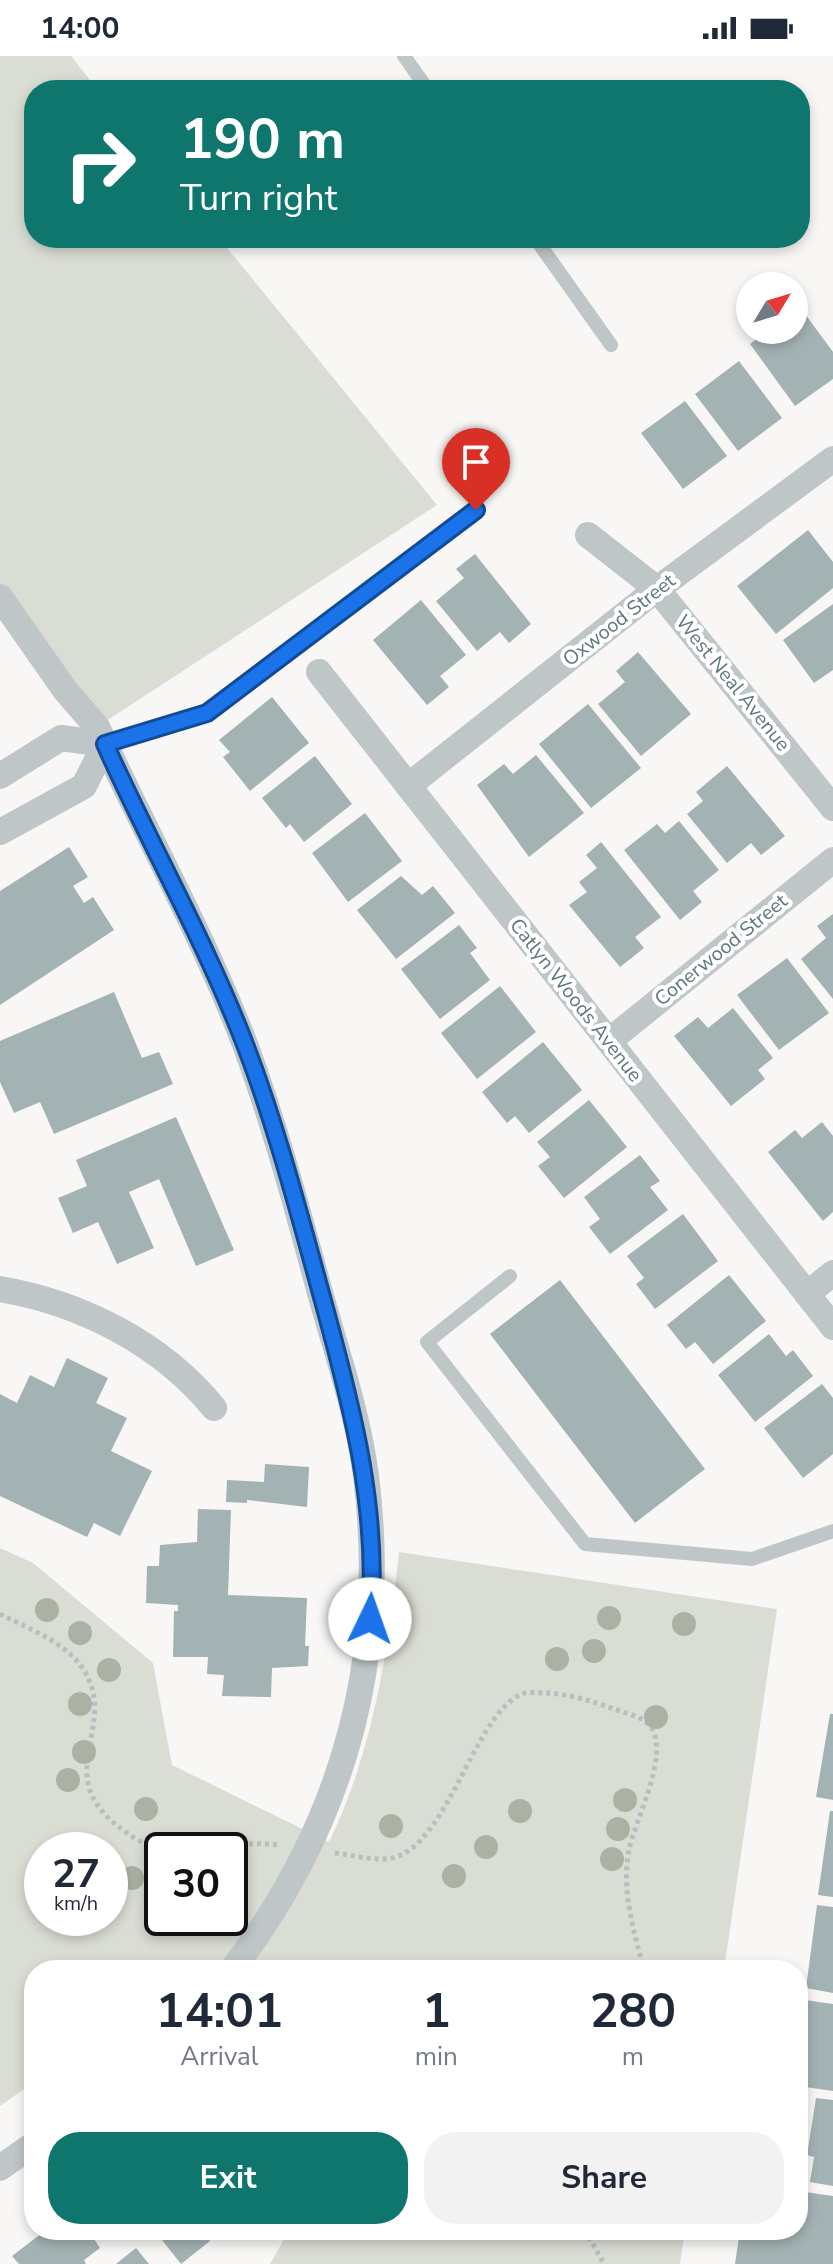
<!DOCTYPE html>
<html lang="en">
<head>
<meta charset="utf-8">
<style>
  body { margin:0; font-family:"Nunito Sans",sans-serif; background:#f2f2f3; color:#1f2937; height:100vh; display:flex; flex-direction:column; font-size:30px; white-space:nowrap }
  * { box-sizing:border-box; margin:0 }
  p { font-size:26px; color:#747a83 }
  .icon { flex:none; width:44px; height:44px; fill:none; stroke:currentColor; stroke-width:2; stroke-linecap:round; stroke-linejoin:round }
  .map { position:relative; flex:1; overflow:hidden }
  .panel { position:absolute; left:24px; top:1904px; width:784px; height:280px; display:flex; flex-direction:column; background:#fff; border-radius:32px; box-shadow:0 4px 12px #0003 }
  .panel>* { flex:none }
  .guide { position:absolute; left:24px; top:24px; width:786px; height:168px; border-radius:32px; box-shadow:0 4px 12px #0003; background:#0f766e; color:#fff; overflow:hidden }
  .needle { width:52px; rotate:52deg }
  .fabs { position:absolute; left:736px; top:216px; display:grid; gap:16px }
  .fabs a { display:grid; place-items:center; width:72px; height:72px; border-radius:50%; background:#fff; box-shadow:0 4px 12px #0003; font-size:40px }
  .speed { position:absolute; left:24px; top:1776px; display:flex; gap:16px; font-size:40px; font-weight:700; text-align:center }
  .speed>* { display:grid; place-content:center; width:104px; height:104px; border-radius:50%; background:#fff; box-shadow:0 4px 12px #0003; line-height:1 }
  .speed small { font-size:20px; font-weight:400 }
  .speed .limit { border:4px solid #111; border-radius:12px; background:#fff; color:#111 }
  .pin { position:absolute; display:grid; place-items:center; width:68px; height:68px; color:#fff; margin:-82px -34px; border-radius:50% 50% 50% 0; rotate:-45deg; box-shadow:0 0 8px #0007 }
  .pin .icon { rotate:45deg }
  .me { position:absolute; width:88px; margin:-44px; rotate:3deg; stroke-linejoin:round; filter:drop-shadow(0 0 6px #0008) }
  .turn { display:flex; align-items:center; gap:28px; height:168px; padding:0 24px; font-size:36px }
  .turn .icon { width:104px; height:104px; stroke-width:2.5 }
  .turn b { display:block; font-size:56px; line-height:68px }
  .eta { display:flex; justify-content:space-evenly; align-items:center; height:136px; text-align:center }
  .eta b { font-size:48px; font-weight:700; line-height:56px }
  .primary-button { display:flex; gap:16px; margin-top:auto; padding:16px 24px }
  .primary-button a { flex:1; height:92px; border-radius:32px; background:#0f766e; color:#fff; font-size:32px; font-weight:700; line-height:92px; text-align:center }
  .primary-button a+a { background:#f2f2f3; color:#1f2937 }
  .status { display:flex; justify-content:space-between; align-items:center; height:56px; padding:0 40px; background:#fff; direction:ltr }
  .status svg { height:22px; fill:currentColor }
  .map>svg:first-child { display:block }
  .green { fill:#daddd4; fill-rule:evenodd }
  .building { fill:#a3b2b3 }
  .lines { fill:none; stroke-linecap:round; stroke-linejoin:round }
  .path { stroke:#b8bebf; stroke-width:5; stroke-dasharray:4 4; stroke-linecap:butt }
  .lane { stroke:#bec6c7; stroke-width:14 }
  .street { stroke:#bec6c7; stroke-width:26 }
  .tree { fill:#acb1a4 }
  .route-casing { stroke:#114b97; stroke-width:20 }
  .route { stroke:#1a73e8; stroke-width:14 }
  .labels { text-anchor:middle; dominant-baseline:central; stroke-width:8; stroke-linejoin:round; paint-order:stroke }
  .street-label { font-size:20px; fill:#5e787a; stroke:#fff }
</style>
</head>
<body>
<div class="status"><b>14:00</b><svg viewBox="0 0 49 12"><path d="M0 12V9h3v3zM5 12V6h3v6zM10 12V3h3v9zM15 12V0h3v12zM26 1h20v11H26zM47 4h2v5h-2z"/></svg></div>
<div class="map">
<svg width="833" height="2208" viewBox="0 0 833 2208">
  <rect width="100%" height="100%" fill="#f8f7f5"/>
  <g class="green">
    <path d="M0,0H71L98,34H34V182H219L437,449L97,671L0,529Z"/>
    <path d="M0,1492L33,1507L153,1607L172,1709L329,1786C373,1695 388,1596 399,1496L777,1553L724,1914H34V2026L0,2050ZM42,1794H110V1862H42ZM162,1794H230V1862H162Z"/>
    <path d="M289,2174H685L680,2208H270Z"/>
  </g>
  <g class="building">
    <path d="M800,251L833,296V323L795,350L750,288L768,274H794V255Z"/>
    <path d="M739,305L782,362L738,395L695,338Z"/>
    <path d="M685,345L727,400L683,433L641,377Z"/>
    <path d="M808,474L833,506V532L776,578L737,530Z"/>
    <path d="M475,498L531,568L509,587L500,576L477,595L436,545L464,522L456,513Z"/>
    <path d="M421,544L466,599L440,620L449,631L427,649L373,584Z"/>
    <path d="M833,548V614L814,627L783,584Z"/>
    <path d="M638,596L691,658L641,700L598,648L625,626L616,615Z"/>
    <path d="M272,641L309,687L250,735L223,701L230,696L219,684Z"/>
    <path d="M588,648L641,712L591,752L539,688Z"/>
    <path d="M536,699L584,757L529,801L477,729L504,708L513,718Z"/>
    <path d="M315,700L352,748L304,786L290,768L286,772L262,742Z"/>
    <path d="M727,710L785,780L761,799L751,787L727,807L687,758L703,745L696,736Z"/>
    <path d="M365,757L402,805L348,846L312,797Z"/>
    <path d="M679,765L719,814L693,835L702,846L680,864L624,794L657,768L665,777Z"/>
    <path d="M601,786L661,861L635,881L644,892L620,911L569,849L587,836L579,826L597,812L586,799Z"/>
    <path d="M69,791L88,821L73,830L84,847L93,841L114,874L0,949V835Z"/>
    <path d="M401,820L422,839L433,830L455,857L396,903L357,854Z"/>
    <path d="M833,858V943L801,903L826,882L817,870Z"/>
    <path d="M459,869L477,892L470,897L490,924L440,963L401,913Z"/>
    <path d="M787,902L829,957L779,994L737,939Z"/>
    <path d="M500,930L536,976L477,1023L441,977Z"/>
    <path d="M114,936L142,1002L159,996L173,1028L54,1078L40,1046L14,1057L0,1026V985Z"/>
    <path d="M733,952L773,1002L758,1014L765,1023L731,1050L674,980L698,961L708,972Z"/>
    <path d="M543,986L582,1034L529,1077L515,1060L507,1067L482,1036Z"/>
    <path d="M589,1044L627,1091L564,1142L538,1110L550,1101L537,1086Z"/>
    <path d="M176,1061L234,1194L196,1210L159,1123L129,1136L154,1192L117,1208L98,1166L73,1177L58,1142L87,1130L76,1104Z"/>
    <path d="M822,1066L833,1080V1156L823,1165L768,1096L795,1074L802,1082Z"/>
    <path d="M640,1099L660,1125L650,1131L668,1154L610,1198L589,1171L600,1163L584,1141Z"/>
    <path d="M683,1158L718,1205L655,1253L636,1228L644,1222L627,1200Z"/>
    <path d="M729,1219L766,1265L713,1308L695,1286L686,1293L667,1269Z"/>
    <path d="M560,1224L705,1413L635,1467L490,1278Z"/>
    <path d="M769,1278L786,1300L793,1294L813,1320L755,1366L718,1319Z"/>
    <path d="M67,1302L108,1322L96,1347L127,1362L111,1395L152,1415L120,1480L94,1467L87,1481L0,1440V1338L17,1347L30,1319L54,1331Z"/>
    <path d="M822,1328L833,1342V1398L803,1422L764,1372Z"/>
    <path d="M265,1408L309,1411L307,1451L247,1444V1447L226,1446L227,1424L264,1426Z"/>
    <path d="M198,1453L231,1454L228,1539L307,1542L305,1590H309L308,1610L272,1612L271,1641L222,1640L224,1619L207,1618L208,1601H173L174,1555H178V1549L146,1547L147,1510H159L160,1489L197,1486Z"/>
    <path d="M830,1658H833V1744L816,1741Z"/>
    <path d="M830,1755H833V1841L818,1839Z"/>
    <path d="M817,1849L833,1851V1937L806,1932Z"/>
    <path d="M798,1943L833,1948V2035L798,2030L803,1979L798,1978Z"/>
    <path d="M816,2042L833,2044V2130L810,2126L814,2101L807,2099Z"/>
    <path d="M798,2135L833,2140V2208H735L740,2174H798Z"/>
    <path d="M46,2174H106L94,2183L100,2192L84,2204L86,2208H19L12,2200Z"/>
    <path d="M154,2174H202L210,2185L181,2208Z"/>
    <path d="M136,2192L149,2208H116Z"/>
  </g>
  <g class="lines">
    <g class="path">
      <path d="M0,1558C27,1572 63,1585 81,1610C123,1668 48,1717 119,1771C127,1777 140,1787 150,1789C192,1796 235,1784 278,1789"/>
      <path d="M335,1797C354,1799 383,1808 401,1799C452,1775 478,1651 525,1637C529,1636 538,1637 543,1637C566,1637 592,1645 614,1653C625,1657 644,1661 651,1671C670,1700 635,1764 629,1794C621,1834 634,1876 644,1914"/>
      <path d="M585,2174L604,2208"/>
    </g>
    <g class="lane">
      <path d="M404,0L428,34"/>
      <path d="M535,182L611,289"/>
      <path d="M105,688L207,657L476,454"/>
      <path d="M510,1220L427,1286L585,1488L752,1503L833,1475"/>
    </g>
    <g class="street">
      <path d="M588,479L657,533L833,752"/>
      <path d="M0,541L65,634L97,671C146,778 204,881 246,991C275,1070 297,1152 319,1233C336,1295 358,1357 366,1420C389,1603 344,1767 232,1914"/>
      <path d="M319,616L833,1271"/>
      <path d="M0,720L61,682L105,688L84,730L0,776"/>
      <path d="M408,730L657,533L833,403"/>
      <path d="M609,985L833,804"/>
      <path d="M0,1233C82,1247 162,1288 214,1352"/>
      <path d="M807,1238L833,1217"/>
      <path d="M0,2112L34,2088"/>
    </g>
  </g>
  <g class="tree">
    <circle cx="47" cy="1554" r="12"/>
    <circle cx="609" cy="1562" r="12"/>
    <circle cx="684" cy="1568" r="12"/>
    <circle cx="80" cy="1577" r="12"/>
    <circle cx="594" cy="1595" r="12"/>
    <circle cx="557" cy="1603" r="12"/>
    <circle cx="109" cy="1614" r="12"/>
    <circle cx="80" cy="1648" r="12"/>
    <circle cx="656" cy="1661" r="12"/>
    <circle cx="84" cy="1696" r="12"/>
    <circle cx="68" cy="1724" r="12"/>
    <circle cx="625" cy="1744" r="12"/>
    <circle cx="146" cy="1753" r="12"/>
    <circle cx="520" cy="1755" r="12"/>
    <circle cx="391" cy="1770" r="12"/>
    <circle cx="618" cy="1773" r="12"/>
    <circle cx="486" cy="1791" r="12"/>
    <circle cx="612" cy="1803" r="12"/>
    <circle cx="454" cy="1820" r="12"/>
    <circle cx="132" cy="1822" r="12"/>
  </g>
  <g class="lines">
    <g class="route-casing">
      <path id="route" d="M370,1563C379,1455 353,1355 325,1252C301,1165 278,1075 246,991C206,886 150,789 105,688L207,657L476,454"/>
    </g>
    <use href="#route" class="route"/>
  </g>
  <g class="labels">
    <g class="street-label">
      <text transform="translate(619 564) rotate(-38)">Oxwood Street</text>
      <text transform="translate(733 627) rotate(51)">West Neal Avenue</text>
      <text transform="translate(721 894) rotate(-39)">Conerwood Street</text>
      <text transform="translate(576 944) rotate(52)">Catlyn Woods Avenue</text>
    </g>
  </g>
</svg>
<div class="fabs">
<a><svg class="needle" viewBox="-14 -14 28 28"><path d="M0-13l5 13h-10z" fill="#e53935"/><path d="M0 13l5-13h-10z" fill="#747a83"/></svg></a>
</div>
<div class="speed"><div>27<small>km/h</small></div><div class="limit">30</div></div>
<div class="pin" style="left:476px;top:454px;background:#d93025"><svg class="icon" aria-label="arrive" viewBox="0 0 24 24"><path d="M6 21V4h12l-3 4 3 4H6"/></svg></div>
<svg class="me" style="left:370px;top:1563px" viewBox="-20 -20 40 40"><circle r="19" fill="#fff"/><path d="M0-13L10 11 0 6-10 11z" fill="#1a73e8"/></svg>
<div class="guide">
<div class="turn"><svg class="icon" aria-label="right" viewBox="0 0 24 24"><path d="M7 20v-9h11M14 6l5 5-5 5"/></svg><div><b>190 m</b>Turn right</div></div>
</div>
<section class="panel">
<div class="eta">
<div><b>14:01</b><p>Arrival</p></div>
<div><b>1</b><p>min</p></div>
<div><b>280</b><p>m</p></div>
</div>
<div class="primary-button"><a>Exit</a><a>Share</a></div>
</section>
</div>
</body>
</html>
